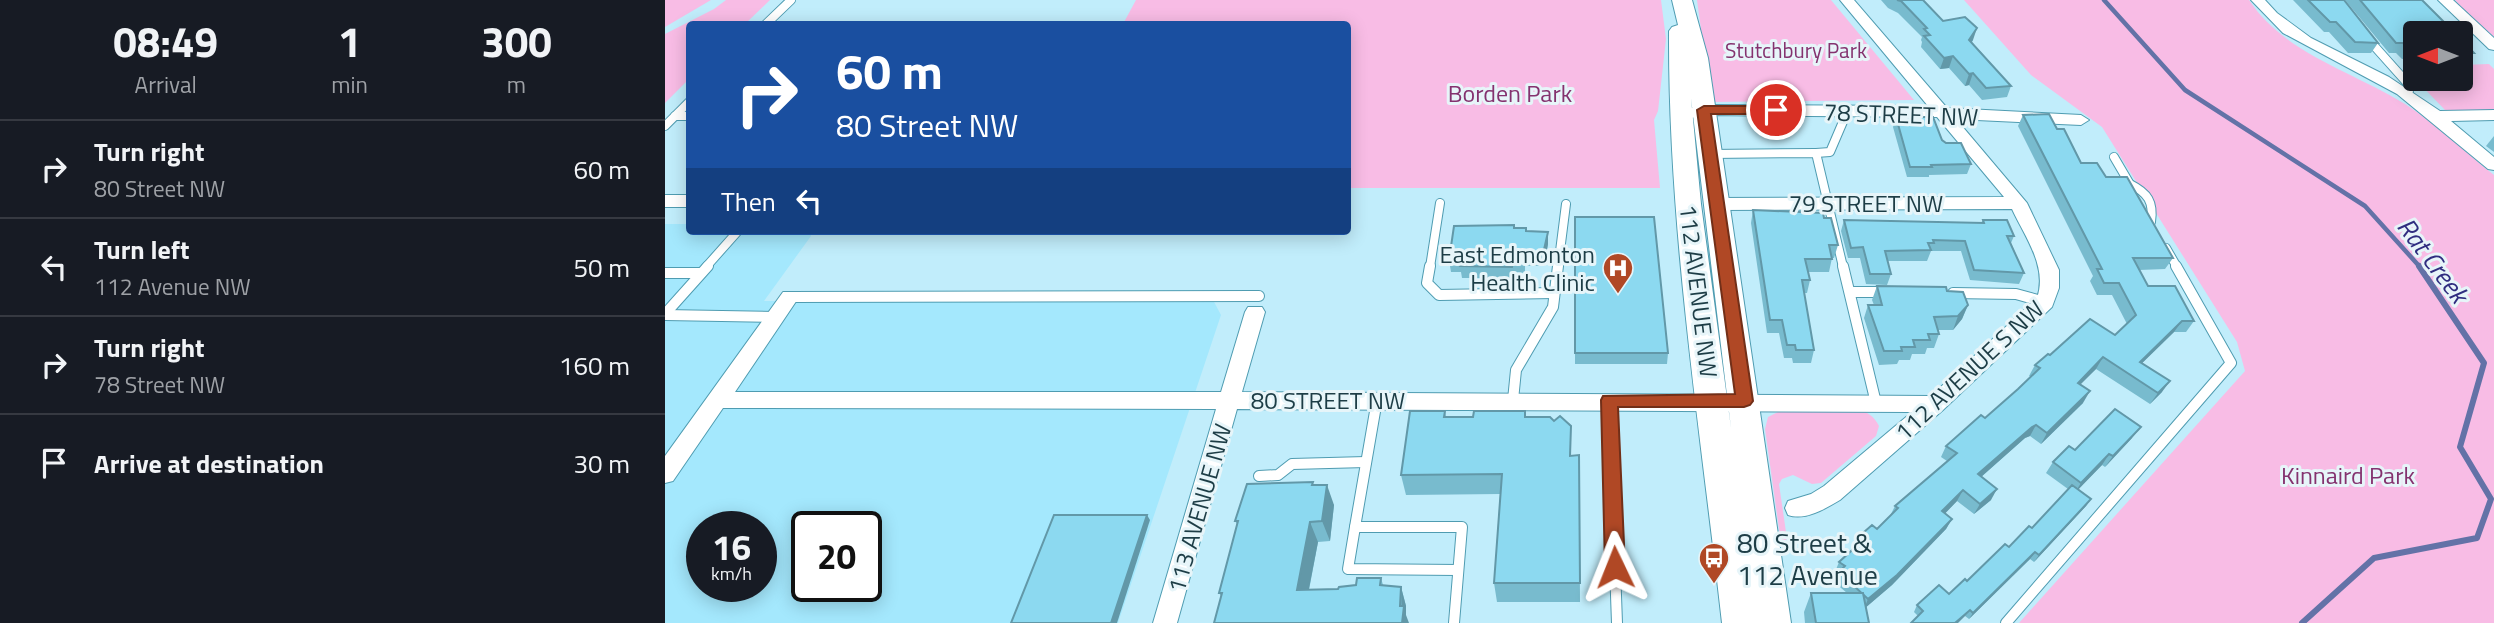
<!DOCTYPE html>
<html lang="en">
<head>
<meta charset="utf-8">
<style>
  body { margin:0; font-family:"Titillium Web",sans-serif; background:#242831; color:#f1f3f6; height:100vh; display:flex; flex-direction:column; font-size:26px; white-space:nowrap }
  * { box-sizing:border-box; margin:0 }
  p { font-size:23px; color:#9ea1a6 }
  .icon { flex:none; width:38px; height:38px; fill:none; stroke:currentColor; stroke-width:2; stroke-linecap:round; stroke-linejoin:round }
  .map { position:relative; flex:1; overflow:hidden }
  .side { display:flex; flex-direction:column; background:#171b24; width:665px }
  .side>* { flex:none }
  .guide { position:absolute; left:21px; top:21px; width:665px; height:214px; border-radius:7px; box-shadow:0 4px 18px #0003; background:#1a4fa0; color:#fff; overflow:hidden }
  .needle { width:46px; rotate:270deg }
  .buttons { position:absolute; left:1738px; top:21px; display:grid; gap:14px }
  .buttons a { display:grid; place-items:center; width:70px; height:70px; border-radius:7px; background:#171b24; box-shadow:0 4px 18px #0003; font-size:35px }
  .speed { position:absolute; left:21px; top:511px; display:flex; gap:14px; font-size:35px; font-weight:700; text-align:center }
  .speed>* { display:grid; place-content:center; width:91px; height:91px; border-radius:50%; background:#171b24; box-shadow:0 4px 18px #0003; line-height:1 }
  .speed small { font-size:18px; font-weight:400 }
  .speed .limit { border:4px solid #111; border-radius:10px; background:#fff; color:#111 }
  .pin { position:absolute; display:grid; place-items:center; width:60px; height:60px; color:#fff; margin:-30px; border:4px solid #fff; border-radius:50%; box-shadow:0 2px 7px #0007 }
  .me { position:absolute; width:77px; margin:-38px; rotate:358deg; stroke-linejoin:round; filter:drop-shadow(0 0 5px #0008) }
  .turn { display:flex; align-items:center; gap:24px; height:147px; padding:0 35px; font-size:32px }
  .turn .icon { width:91px; height:91px; stroke-width:2.5 }
  .turn b { display:block; font-size:49px; line-height:60px }
  .then { display:flex; align-items:center; height:66px; padding:0 35px; background:#0003; gap:14px; font-size:26px }
  .eta { display:flex; justify-content:space-evenly; align-items:center; height:119px; text-align:center }
  .eta b { font-size:42px; font-weight:700; line-height:49px }
  ul { padding:0; list-style:none }
  li { display:flex; align-items:center; gap:21px; height:98px; padding:0 35px; border-top:2px solid #363941 }
  li div { flex:1 }
  li b { display:block; font-size:26px }
  li em { font-style:normal }
  main { display:flex; flex:1; min-height:0 }
  .map>svg:first-child { display:block }
  .built { fill:#a4e8fd; fill-rule:evenodd }
  .green { fill:#f8bce5 }
  .lines { fill:none; stroke-linecap:round; stroke-linejoin:round }
  .stream-far1 { stroke:#6372a7; stroke-width:4.5 }
  .stream { stroke:#6372a7; stroke-width:6 }
  .lane-far1-casing { stroke:#4f9cb1; stroke-width:10 }
  .lane-casing { stroke:#4f9cb1; stroke-width:12 }
  .street-casing { stroke:#4f9cb1; stroke-width:2 }
  .secondary-casing { stroke:#4f9cb1; stroke-width:2 }
  .lane-far1 { stroke:#fff; stroke-width:8 }
  .lane { stroke:#fff; stroke-width:10 }
  .street { fill:#fff; fill-rule:evenodd }
  .secondary { fill:#fff; fill-rule:evenodd }
  .wall { fill:#78bbce }
  .shaded-wall { fill:#6298a8 }
  .building { fill:#8cd9f0; stroke:#6298a8; stroke-width:2 }
  .route { fill:#b04825; stroke:#722f18; stroke-width:2 }
  .labels { text-anchor:middle; dominant-baseline:central; stroke-width:6; stroke-linejoin:round; paint-order:stroke }
  .far-park-label { font-size:21px; fill:#84326f; stroke:#e7f5f9 }
  .park-label { font-size:24px; fill:#84326f; stroke:#e7f5f9 }
  .street-label { font-size:24px; fill:#1d3d46; stroke:#e7f5f9 }
  .poi-label { font-size:24px; fill:#1d3d46; stroke:#e7f5f9; text-anchor:end }
  .water-label { font-size:26px; font-style:italic; fill:#302d80; stroke:#e7f5f9 }
  .near-poi-label { font-size:28px; fill:#1d3d46; stroke:#e7f5f9; text-anchor:start }
</style>
</head>
<body>
<main>
<section class="side">
<div class="eta">
<div><b>08:49</b><p>Arrival</p></div>
<div><b>1</b><p>min</p></div>
<div><b>300</b><p>m</p></div>
</div>
<ul>
<li><svg class="icon" aria-label="right" viewBox="0 0 24 24"><path d="M7 20v-9h11M14 6l5 5-5 5"/></svg><div><b>Turn right</b><p>80 Street NW</p></div><em>60 m</em></li>
<li><svg class="icon" aria-label="left" viewBox="0 0 24 24"><path d="M17 20v-9H6M10 6l-5 5 5 5"/></svg><div><b>Turn left</b><p>112 Avenue NW</p></div><em>50 m</em></li>
<li><svg class="icon" aria-label="right" viewBox="0 0 24 24"><path d="M7 20v-9h11M14 6l5 5-5 5"/></svg><div><b>Turn right</b><p>78 Street NW</p></div><em>160 m</em></li>
<li><svg class="icon" aria-label="arrive" viewBox="0 0 24 24"><path d="M6 21V4h12l-3 4 3 4H6"/></svg><div><b>Arrive at destination</b></div><em>30 m</em></li>
</ul>
</section>
<div class="map">
<svg width="1829" height="623" viewBox="0 0 1829 623">
  <rect width="100%" height="100%" fill="#c1edfb"/>
  <path class="built" d="M0,224H24V231H144L146,236L99,301L548,300L556,315L453,623H0ZM37,527H96V586H37ZM142,527H201V586H142Z"/>
  <g class="green">
    <path d="M0,0H46L0,27Z"/>
    <path d="M61,0H105L80,24H24V79L0,103V34L49,9Z"/>
    <path d="M471,0H996L1001,39L993,111L989,120L995,188H683L682,24H458Z"/>
    <path d="M1032,0H1166L1249,100L1046,102Z"/>
    <path d="M1299,0H1584C1620,54 1687,71 1740,104C1771,124 1800,152 1829,175V623H1354L1580,371L1572,342L1437,127L1366,75Z"/>
    <path d="M1790,0H1829V37L1795,6Z"/>
    <path d="M1824,64L1829,69V110H1780L1750,79H1796V65Z"/>
    <path d="M1191,410C1202,411 1209,416 1214,426L1211,436L1156,483L1147,484L1128,475L1117,479L1114,484L1122,539L1116,543L1100,429L1103,417L1113,412Z"/>
  </g>
  <g class="lines">
    <path class="stream-far1" d="M1439,0L1520,90L1700,206L1755,267"/>
    <path class="stream" d="M1637,623L1709,558L1812,538L1826,499L1795,447L1819,363L1754,266"/>
    <g class="lane-far1-casing">
      <g id="lane-far1">
        <path d="M101,24L126,0"/>
        <path d="M1703,39L1745,86L1743,95"/>
        <path d="M10,116H24"/>
        <path d="M0,126L24,102"/>
        <path d="M1151,153L1165,152L1183,110"/>
        <path d="M1045,154L1151,153L1178,267"/>
        <path d="M1449,157L1466,186"/>
        <path d="M1465,184C1483,193 1489,202 1486,222"/>
        <path d="M1501,248L1512,267"/>
        <path d="M41,267L73,231"/>
        <path d="M765,267L775,203"/>
        <path d="M893,267L901,204"/>
      </g>
    </g>
    <g class="lane-casing">
      <g id="lane">
        <path d="M765,266L762,283L774,295L889,293"/>
        <path d="M1178,266L1211,403"/>
        <path d="M0,273H36"/>
        <path d="M1185,292H1220"/>
        <path d="M1288,293L1351,294L1380,302"/>
        <path d="M125,297L594,296"/>
        <path d="M0,314L43,266"/>
        <path d="M0,315L110,317"/>
        <path d="M712,400L690,527H797L789,623"/>
        <path d="M848,400L851,370L888,307L893,266"/>
        <path d="M944,400L952,623"/>
        <path d="M594,476L613,475L627,464L701,462"/>
        <path d="M690,527L683,569L793,570"/>
        <path d="M1341,623L1566,363L1511,266"/>
      </g>
    </g>
    <g class="street-casing">
      <g id="street">
        <path d="M1175,0H1189L1282,108L1416,115L1424,120L1416,125L1291,119L1362,203L1394,270V288L1387,307L1278,410L1175,500C1160,509 1140,521 1123,515L1120,508L1123,501L1146,494L1159,486L1247,412L572,409L512,623H488L551,409L58,408L8,481L0,483V456L118,292H132L134,297L70,392H556L580,312L583,307H597L600,312L577,392L1266,396L1372,298C1383,267 1360,237 1347,209L1050,210L1041,204L1050,198L1339,197L1272,117L1039,115L1026,118L1018,113L1020,110L1039,105L1263,106Z"/>
        <path d="M1586,0H1600L1612,13L1646,38L1724,77L1775,111L1829,110V120L1786,121L1829,157V170L1823,169L1732,94L1618,33Z"/>
        <path d="M1773,0H1788L1829,38V50L1824,49Z"/>
        <rect x="0" y="195" width="24" height="12"/>
      </g>
    </g>
    <g class="secondary-casing">
      <path id="secondary" d="M1007,0H1027L1043,58L1126,623H1057C1035,427 1003,228 1004,31L1007,27L1013,25ZM1026,98L1066,428L1036,204Z"/>
    </g>
    <use href="#lane-far1" class="lane-far1"/>
    <use href="#lane" class="lane"/>
    <use href="#street" class="street"/>
    <use href="#secondary" class="secondary"/>
  </g>
  <g class="wall">
    <path d="M1216,0H1258L1278,21L1308,40L1307,42L1346,86L1342,97L1317,100L1304,85L1300,86L1284,68L1275,69L1256,47L1257,42L1256,40L1257,37L1233,13L1223,8Z"/>
    <path d="M1628,0H1679L1713,43L1706,53H1683L1664,32H1659Z"/>
    <path d="M1680,0H1757L1750,33V59H1737L1731,53H1724Z"/>
    <path d="M1796,39L1809,53L1801,63H1796Z"/>
    <path d="M1358,115L1392,129L1416,163L1441,177L1508,258L1500,269L1474,270L1483,286L1529,321L1521,332H1509L1477,363L1497,392L1485,404L1431,369L1415,384L1418,403L1376,444L1365,436L1360,438L1316,477L1326,500L1309,514L1292,501L1280,513L1287,519L1281,529L1227,585L1201,607L1204,623H1140L1139,612L1146,593H1182L1169,582L1173,574L1170,572L1174,562L1187,550H1186L1191,539L1212,529L1225,516L1230,506L1282,461L1276,457L1281,446L1320,418L1353,389L1366,377L1364,376L1370,365L1385,355L1450,335L1462,324L1447,295H1432L1425,281L1428,276L1353,126Z"/>
    <path d="M1231,117L1277,140L1306,164L1302,174L1264,175V177H1242L1228,127Z"/>
    <path d="M1829,136V152L1821,146Z"/>
    <path d="M1088,210L1159,218L1173,245L1169,258H1167L1164,272H1143L1145,280L1142,293H1139L1149,350L1146,363H1128L1127,358H1119L1114,333H1102L1086,223Z"/>
    <path d="M910,217L1003,353L1002,364H910Z"/>
    <path d="M1179,220L1316,223L1318,220L1349,236L1346,243L1359,273L1354,284L1305,280L1296,251H1266L1262,261H1223L1226,274L1222,285L1201,284L1195,258H1183L1176,231Z"/>
    <path d="M849,228L861,231L883,244L879,266H860V273L849,272L848,278H797L796,272H786L784,260Z"/>
    <path d="M1212,286L1282,291L1303,305L1297,319L1288,330H1273L1274,334L1269,348H1262L1260,354H1247L1245,360H1234L1232,364L1214,365L1199,318L1203,305H1209L1207,300Z"/>
    <path d="M780,411L781,417H808L860,411L861,417L906,456L914,455L915,602H832L829,583L835,494L741,495L736,475Z"/>
    <path d="M1467,438L1440,467L1437,465L1413,489L1426,499L1421,506L1369,562L1365,559L1304,619L1300,616H1253L1249,612L1252,605L1284,594L1302,581L1367,528L1403,489L1381,473L1388,462L1410,450Z"/>
    <path d="M649,485L669,505L665,541L653,542L644,590L673,589L716,578L718,585L736,587L741,606V615L556,596L554,593L572,524L570,521Z"/>
  </g>
  <g class="shaded-wall">
    <path d="M1312,28L1308,40L1300,51L1304,40Z"/>
    <path d="M1288,56L1284,68L1275,69L1279,58Z"/>
    <path d="M1308,73L1304,85L1300,86L1304,74Z"/>
    <path d="M883,232V244L879,266L878,254Z"/>
    <path d="M1303,305L1297,319L1288,330L1293,316Z"/>
    <path d="M1517,321L1509,332L1467,373L1475,362Z"/>
    <path d="M1438,357L1431,369L1406,394L1413,383Z"/>
    <path d="M1505,381L1497,392L1485,404L1493,393Z"/>
    <path d="M1425,391L1418,403L1376,444L1382,433Z"/>
    <path d="M1371,425L1365,436L1360,438L1307,485L1313,474L1329,459L1367,427Z"/>
    <path d="M1476,427L1467,438L1440,467L1448,456Z"/>
    <path d="M1444,454L1437,465L1409,494L1416,483Z"/>
    <path d="M662,485L669,505L665,541L657,521Z"/>
    <path d="M1332,489L1326,500L1309,514L1315,504Z"/>
    <path d="M1298,490L1292,501L1272,522L1277,511Z"/>
    <path d="M1426,499L1421,506L1369,562L1374,555Z"/>
    <path d="M482,515L485,520L452,623H446Z"/>
    <path d="M1287,519L1281,529L1227,585L1199,609L1203,599Z"/>
    <path d="M645,522L653,542L640,609L632,590Z"/>
    <path d="M1370,552L1365,559L1304,619L1308,613Z"/>
    <path d="M736,587L741,606V615L744,623H737Z"/>
    <path d="M1305,610L1300,616L1293,623H1290Z"/>
  </g>
  <g class="building">
    <path d="M1232,0H1258L1278,21L1300,17L1312,28L1304,40L1346,86L1321,88L1308,73L1304,74L1288,56L1279,58L1259,36L1265,35L1259,29L1262,28L1236,1Z"/>
    <path d="M1643,0H1679L1713,43L1690,42L1671,22H1665Z"/>
    <path d="M1695,0H1757L1790,33H1750V49H1745L1738,43H1731Z"/>
    <path d="M1796,39L1809,53H1796Z"/>
    <path d="M1384,114L1392,129H1399L1416,163H1432L1441,177H1462L1508,258H1468L1483,286H1510L1529,321H1517L1475,362L1505,381L1493,393L1438,357L1413,383L1425,391L1382,433L1371,425L1367,427L1313,474L1332,489L1315,504L1298,490L1277,511L1287,519L1232,575L1203,599L1174,572L1180,566L1174,562L1195,543L1191,539L1207,525L1212,529L1233,508L1230,506L1292,453L1281,446L1316,415L1320,418L1353,389L1375,368L1370,365L1383,354L1385,355L1425,319L1450,335L1471,315L1454,283H1439L1432,269H1437L1358,115Z"/>
    <path d="M1231,117H1268L1277,140L1281,143H1296L1306,164L1266,165L1267,167H1245Z"/>
    <path d="M1088,210L1158,213L1159,218H1166L1173,245H1164L1167,259H1140L1145,280H1137L1149,350H1131L1130,345H1122L1117,320H1105Z"/>
    <path d="M910,217H989L1003,353H910Z"/>
    <path d="M1179,220L1319,223L1318,220H1342L1349,236H1342L1359,273L1309,270L1300,241L1268,240L1269,243H1263L1266,250L1220,251L1226,274H1205L1198,247L1186,248Z"/>
    <path d="M849,225V228H861V231L883,232L878,254H860L859,261H848L847,267L795,266L796,260H784L789,226Z"/>
    <path d="M1212,286L1281,287L1282,291L1298,292L1303,305L1293,316L1269,317L1274,334H1263L1265,340H1248L1250,347H1236L1237,351H1219L1203,305H1217Z"/>
    <path d="M1450,409L1476,427L1448,456L1444,454L1416,483L1388,462L1404,446L1410,450Z"/>
    <path d="M745,411H780L779,417H808L809,411H860V417H885L889,421L895,416L906,426L905,456L914,455L915,583H829L837,474L736,475Z"/>
    <path d="M648,482L647,485H662L657,521L645,522L632,590L673,589L674,587L691,585L692,578H716L715,585L736,587L735,606H739L737,623H549L557,593H554L573,521H570L582,484Z"/>
    <path d="M1407,485L1426,499L1374,555L1370,552L1308,613L1305,610L1290,623H1246L1258,611L1252,605L1274,585L1284,594L1300,579L1302,581L1340,544L1344,547L1364,526L1367,528Z"/>
    <path d="M389,515H482L446,623H346Z"/>
    <path d="M1146,593H1198L1204,623H1151Z"/>
  </g>
  <path class="route" d="M1039,106H1111L1117,110L1111,114H1046L1088,401L1085,405L1079,407H953L960,567L957,574L950,576L943,574L940,567L936,400L938,396L1070,394L1032,110Z"/>
  <defs>
    <g id="hospital-pin" transform="scale(1.575)"><path d="M0 17L-7.5 6A9.5 9.5 0 1 1 7.5 6Z" fill="#b04825" stroke="#e7f5f9"/><path d="M-5-5h3v3.5h4V-5h3V5h-3V1.5h-4V5h-3Z" fill="#fff"/></g>
    <g id="bus-pin" transform="scale(1.575)"><path d="M0 17L-7.5 6A9.5 9.5 0 1 1 7.5 6Z" fill="#b04825" stroke="#e7f5f9"/><path d="M-5-6H5V4H4V6H2V4H-2V6H-4V4H-5ZM-3.5-4V0h7V-4ZM-3.5 1.2v1.5H-2V1.2ZM2 1.2v1.5H3.5V1.2Z" fill="#fff"/></g>
  </defs>
  <g fill-rule="evenodd">
    <use href="#hospital-pin" x="953" y="268"/>
    <use href="#bus-pin" x="1049" y="558"/>
  </g>
  <g class="labels">
    <g class="far-park-label">
      <text x="1131" y="50">Stutchbury Park</text>
    </g>
    <g class="park-label">
      <text x="845" y="93">Borden Park</text>
      <text x="1683" y="475">Kinnaird Park</text>
    </g>
    <g class="street-label">
      <text transform="translate(1236 114) rotate(2)">78 STREET NW</text>
      <text x="1201" y="203">79 STREET NW</text>
      <text transform="translate(1034 291) rotate(83)">112 AVENUE NW</text>
      <text transform="translate(1304 370) rotate(-43)">112 AVENUE S NW</text>
      <text x="663" y="400">80 STREET NW</text>
      <text transform="translate(534 508) rotate(-74)">113 AVENUE NW</text>
    </g>
    <g class="poi-label">
      <text x="930" y="254">East Edmonton<tspan x="930" dy="28">Health Clinic</tspan></text>
    </g>
    <g class="water-label">
      <text transform="translate(1768 260) rotate(53)">Rat Creek</text>
    </g>
    <g class="near-poi-label">
      <text x="1072" y="542">80 Street &amp;<tspan x="1072" dy="32">112 Avenue</tspan></text>
    </g>
  </g>
</svg>
<div class="buttons">
<a><svg class="needle" viewBox="-14 -14 28 28"><path d="M0-13l5 13h-10z" fill="#e53935"/><path d="M0 13l5-13h-10z" fill="#9ea1a6"/></svg></a>
</div>
<div class="speed"><div>16<small>km/h</small></div><div class="limit">20</div></div>
<div class="pin" style="left:1111px;top:110px;background:#d93025"><svg class="icon" aria-label="arrive" viewBox="0 0 24 24"><path d="M6 21V4h12l-3 4 3 4H6"/></svg></div>
<svg class="me" style="left:950px;top:567px" viewBox="-20 -20 40 40"><path d="M0-17L14 15 0 8-14 15z" fill="#b04825" stroke="#fff" stroke-width="4"/></svg>
<div class="guide">
<div class="turn"><svg class="icon" aria-label="right" viewBox="0 0 24 24"><path d="M7 20v-9h11M14 6l5 5-5 5"/></svg><div><b>60 m</b>80 Street NW</div></div>
<div class="then">Then<svg class="icon" aria-label="left" viewBox="0 0 24 24"><path d="M17 20v-9H6M10 6l-5 5 5 5"/></svg></div>
</div>
</div>
</main>
</body>
</html>
